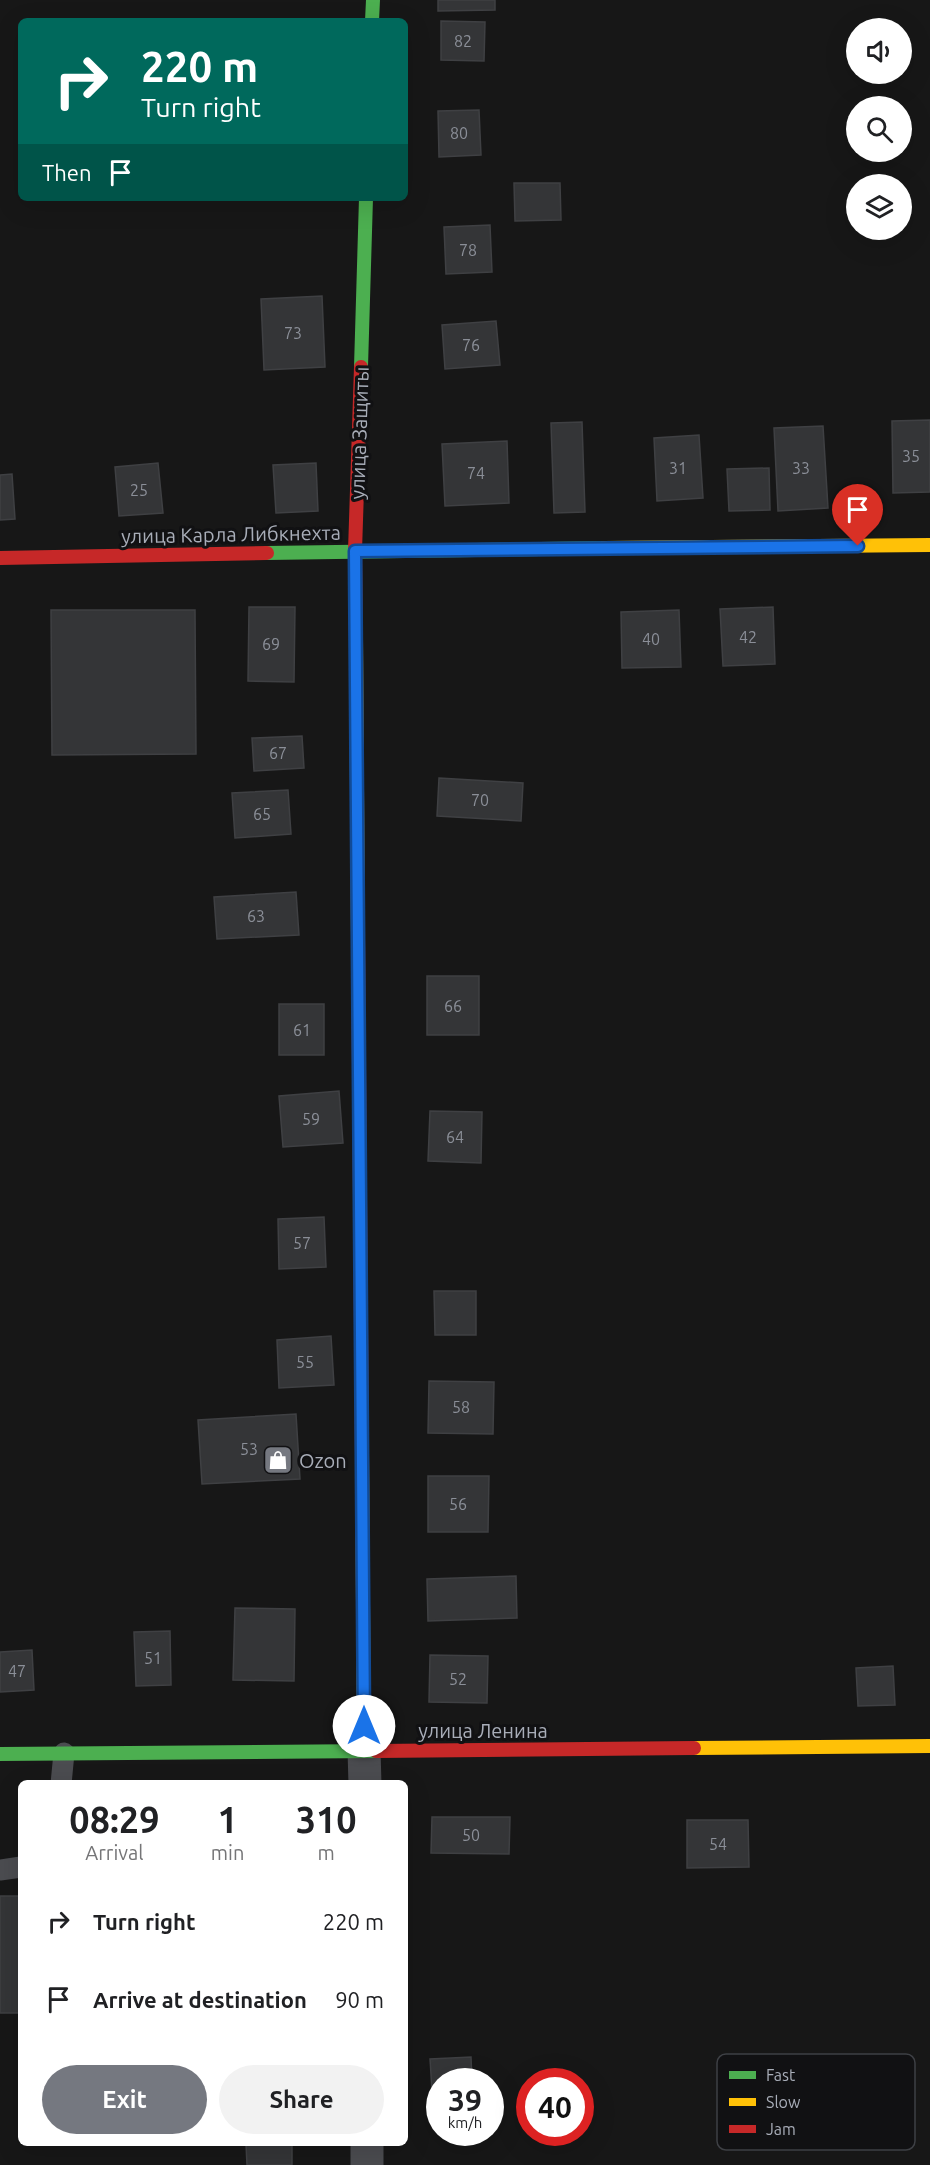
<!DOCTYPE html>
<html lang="en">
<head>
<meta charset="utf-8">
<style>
  body { margin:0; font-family:Ubuntu,sans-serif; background:#f2f2f2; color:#202124; height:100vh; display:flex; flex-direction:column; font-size:22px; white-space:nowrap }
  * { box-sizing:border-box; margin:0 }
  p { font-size:20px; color:#757577 }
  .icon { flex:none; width:33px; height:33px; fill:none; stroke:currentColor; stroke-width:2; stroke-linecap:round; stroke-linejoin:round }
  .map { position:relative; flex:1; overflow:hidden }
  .side { position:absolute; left:18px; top:1780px; width:390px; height:366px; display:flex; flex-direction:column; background:#fff; border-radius:9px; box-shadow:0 6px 24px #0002 }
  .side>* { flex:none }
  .hud { position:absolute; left:18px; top:18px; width:390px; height:183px; border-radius:9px; box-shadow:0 6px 24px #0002; background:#00695c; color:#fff; overflow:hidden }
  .tools { position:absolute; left:846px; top:18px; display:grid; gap:12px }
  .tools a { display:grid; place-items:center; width:66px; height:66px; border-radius:50%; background:#fff; box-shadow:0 6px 24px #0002; font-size:30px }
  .speed { position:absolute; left:426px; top:2068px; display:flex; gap:12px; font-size:30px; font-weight:700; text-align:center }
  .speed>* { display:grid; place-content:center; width:78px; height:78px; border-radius:50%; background:#fff; box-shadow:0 6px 24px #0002; line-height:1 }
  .speed small { font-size:15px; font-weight:400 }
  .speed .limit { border:9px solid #d22; background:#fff; color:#111 }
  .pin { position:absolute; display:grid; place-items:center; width:51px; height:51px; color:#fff; margin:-62px -26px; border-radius:50% 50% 50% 0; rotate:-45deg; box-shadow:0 0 6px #0007 }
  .pin .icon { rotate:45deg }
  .me { position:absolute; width:66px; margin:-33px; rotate:0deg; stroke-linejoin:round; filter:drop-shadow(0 0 4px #0008) }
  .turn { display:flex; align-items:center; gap:21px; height:126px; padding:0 24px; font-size:27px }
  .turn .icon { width:78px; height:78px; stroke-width:2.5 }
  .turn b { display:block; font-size:42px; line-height:51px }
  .then { display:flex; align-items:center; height:57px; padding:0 24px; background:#0003; gap:12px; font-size:22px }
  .eta { display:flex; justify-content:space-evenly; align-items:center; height:102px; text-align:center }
  .eta b { font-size:36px; font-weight:600; line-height:42px }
  .action { display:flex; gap:12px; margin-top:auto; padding:12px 24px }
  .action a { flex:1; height:69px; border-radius:36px; background:#757880; color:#fff; font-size:24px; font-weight:600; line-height:69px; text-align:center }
  .action a+a { background:#f2f2f2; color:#202124 }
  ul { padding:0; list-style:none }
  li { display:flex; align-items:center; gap:18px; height:78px; padding:0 24px }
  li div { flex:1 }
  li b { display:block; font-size:22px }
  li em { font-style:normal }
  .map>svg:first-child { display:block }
  .building { fill:#343537; stroke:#3f4043; stroke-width:1.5 }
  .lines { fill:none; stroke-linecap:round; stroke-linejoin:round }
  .lane { stroke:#4b4c50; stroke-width:21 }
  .street { stroke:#4b4c50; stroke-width:33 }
  .fast { stroke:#4caf50; stroke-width:14 }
  .slow { stroke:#ffc107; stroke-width:14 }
  .jam { stroke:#c62828; stroke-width:14 }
  .route-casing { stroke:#114b97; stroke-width:15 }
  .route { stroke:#1a73e8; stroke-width:10 }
  .labels { text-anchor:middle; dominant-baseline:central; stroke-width:6; stroke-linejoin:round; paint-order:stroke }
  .number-label { font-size:16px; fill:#8b8f98 }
  .street-label { font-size:20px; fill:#a8adb8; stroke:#111113 }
  .poi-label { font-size:20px; fill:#a8adb8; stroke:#111113; text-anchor:start }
  .key { fill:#111113; stroke:#3e4045; stroke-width:1.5 }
  .key-label { font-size:16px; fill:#a8adb8 }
</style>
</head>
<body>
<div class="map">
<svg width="930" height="2165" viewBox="0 0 930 2165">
  <rect width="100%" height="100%" fill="#171717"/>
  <g class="building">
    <path d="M438,0H495V10L438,11Z"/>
    <path d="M441,21L485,22L484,61L441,60Z"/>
    <path d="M479,110L481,155L439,157L438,111Z"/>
    <path d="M514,183H560L561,220L515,221Z"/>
    <path d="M490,225L492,272L446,274L444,227Z"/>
    <path d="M322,296L325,367L264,370L261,299Z"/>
    <path d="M496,321L500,365L445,369L442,325Z"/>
    <path d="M930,420V492L893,493L892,421Z"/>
    <path d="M582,422L585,512L554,513L551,423Z"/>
    <path d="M823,426L828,508L778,511L774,428Z"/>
    <path d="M699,435L703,498L657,501L654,438Z"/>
    <path d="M507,441L509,503L445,506L442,444Z"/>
    <path d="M158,463L163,513L119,516L115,467Z"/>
    <path d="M316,463L318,511L276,513L273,465Z"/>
    <path d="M769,468L770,510L729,511L727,469Z"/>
    <path d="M12,474L15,519L0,520V475Z"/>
    <path d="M249,607H295L294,682L248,681Z"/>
    <path d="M773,607L775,664L723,666L720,609Z"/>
    <path d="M51,610H195L196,754L52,755Z"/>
    <path d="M679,610L681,667L622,668L621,612Z"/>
    <path d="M302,736L304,768L254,771L252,738Z"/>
    <path d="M439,778L523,783L521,821L437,816Z"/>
    <path d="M288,790L291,834L235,838L232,793Z"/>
    <path d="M296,892L299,935L217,939L214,897Z"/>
    <rect x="427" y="976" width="52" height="59"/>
    <rect x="279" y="1004" width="45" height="51"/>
    <path d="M339,1091L343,1143L283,1147L279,1096Z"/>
    <path d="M430,1111L482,1112L481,1163L428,1161Z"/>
    <path d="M324,1217L326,1267L279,1269L278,1219Z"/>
    <path d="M434,1291H476V1335H435Z"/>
    <path d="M331,1336L334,1385L279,1388L277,1340Z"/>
    <path d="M429,1381L494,1382L493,1434L428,1433Z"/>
    <path d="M296,1414L300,1479L202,1484L198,1420Z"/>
    <path d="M428,1476H489L488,1532H428Z"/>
    <path d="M516,1576L517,1618L428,1621L427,1579Z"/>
    <path d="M235,1608L295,1609L294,1681L233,1680Z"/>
    <path d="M170,1631L171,1685L136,1686L134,1632Z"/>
    <path d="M32,1650L34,1690L0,1692V1652Z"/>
    <path d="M430,1655L488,1656L487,1703L429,1702Z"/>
    <path d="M893,1666L895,1705L858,1706L856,1668Z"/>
    <path d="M432,1817H510L509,1854L431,1853Z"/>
    <path d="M687,1820H748L749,1867L687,1868Z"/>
    <rect x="0" y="1896" width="21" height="117"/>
    <path d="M471,2057L472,2082H440V2090H432L430,2059Z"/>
    <path d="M246,2144H292V2165H247Z"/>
  </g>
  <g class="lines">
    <g class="lane">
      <path d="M61,1784L64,1753"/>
      <path d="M0,1870L21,1867"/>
    </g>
    <g class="street">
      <path d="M364,1750L365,1784"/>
      <path d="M367,2144V2165"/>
    </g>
    <g class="fast">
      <path d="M372,21L373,0"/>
      <path d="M361,367L366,198"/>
      <path d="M267,553L604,548"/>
      <path d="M0,1754L376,1751"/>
    </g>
    <g class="slow">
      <path d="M604,548L930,545"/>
      <path d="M356,638L358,937"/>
      <path d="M362,1454L364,1750"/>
      <path d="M694,1748L930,1746"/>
    </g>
    <g class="jam">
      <path d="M0,558L267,553"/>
      <path d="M356,638L355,551L361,367"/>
      <path d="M358,937L362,1454"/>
      <path d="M376,1751L694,1748"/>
    </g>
  </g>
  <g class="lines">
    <g class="route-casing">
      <path id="route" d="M364,1726L355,551L858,546"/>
    </g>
    <use href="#route" class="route"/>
  </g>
  <defs>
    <g id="shop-square" transform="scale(1.5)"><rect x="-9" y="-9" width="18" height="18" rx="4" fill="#757880" stroke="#111113"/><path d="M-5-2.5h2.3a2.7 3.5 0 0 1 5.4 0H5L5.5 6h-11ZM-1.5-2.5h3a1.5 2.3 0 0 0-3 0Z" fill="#fff"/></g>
  </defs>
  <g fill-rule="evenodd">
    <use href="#shop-square" x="278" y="1460"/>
  </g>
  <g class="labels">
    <g class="number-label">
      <text x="463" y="41">82</text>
      <text x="459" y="133">80</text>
      <text x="468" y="250">78</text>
      <text x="293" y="333">73</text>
      <text x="471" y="345">76</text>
      <text x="911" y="456">35</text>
      <text x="678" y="468">31</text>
      <text x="801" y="468">33</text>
      <text x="476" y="473">74</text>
      <text x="139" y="490">25</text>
      <text x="748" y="637">42</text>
      <text x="651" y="639">40</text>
      <text x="271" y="644">69</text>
      <text x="278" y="753">67</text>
      <text x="480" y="800">70</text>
      <text x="262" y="814">65</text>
      <text x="256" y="916">63</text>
      <text x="453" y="1006">66</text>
      <text x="302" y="1030">61</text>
      <text x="311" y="1119">59</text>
      <text x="455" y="1137">64</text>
      <text x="302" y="1243">57</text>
      <text x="305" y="1362">55</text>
      <text x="461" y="1407">58</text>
      <text x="249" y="1449">53</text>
      <text x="458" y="1504">56</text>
      <text x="153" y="1658">51</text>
      <text x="17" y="1671">47</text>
      <text x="458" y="1679">52</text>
      <text x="471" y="1835">50</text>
      <text x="718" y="1844">54</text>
    </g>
    <g class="street-label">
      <text transform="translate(359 433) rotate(-88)">улица Защиты</text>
      <text transform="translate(231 534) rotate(-1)">улица Карла Либкнехта</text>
      <text x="483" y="1730">улица Ленина</text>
    </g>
    <g class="poi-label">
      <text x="299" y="1460">Ozon</text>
    </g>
  </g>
  <rect x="717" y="2054" width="198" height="96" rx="9" class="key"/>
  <rect x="729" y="2071" width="27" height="8" fill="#4caf50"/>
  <rect x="729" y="2098" width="27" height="8" fill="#ffc107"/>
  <rect x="729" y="2125" width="27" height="8" fill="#c62828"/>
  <g class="key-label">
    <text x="766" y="2081">Fast</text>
    <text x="766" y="2108">Slow</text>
    <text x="766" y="2135">Jam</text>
  </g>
</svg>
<div class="tools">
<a><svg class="icon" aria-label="sound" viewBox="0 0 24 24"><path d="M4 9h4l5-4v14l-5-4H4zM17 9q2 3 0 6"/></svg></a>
<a><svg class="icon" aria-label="search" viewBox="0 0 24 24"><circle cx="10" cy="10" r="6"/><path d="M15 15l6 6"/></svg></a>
<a><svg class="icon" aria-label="layers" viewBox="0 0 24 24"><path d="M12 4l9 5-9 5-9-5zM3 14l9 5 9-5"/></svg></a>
</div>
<div class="speed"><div>39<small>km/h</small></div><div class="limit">40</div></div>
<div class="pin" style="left:858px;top:546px;background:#d93025"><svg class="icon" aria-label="arrive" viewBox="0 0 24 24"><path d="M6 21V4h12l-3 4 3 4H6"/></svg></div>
<svg class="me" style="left:364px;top:1726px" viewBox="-20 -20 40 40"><circle r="19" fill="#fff"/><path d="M0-13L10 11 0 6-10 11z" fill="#1a73e8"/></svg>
<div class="hud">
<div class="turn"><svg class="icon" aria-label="right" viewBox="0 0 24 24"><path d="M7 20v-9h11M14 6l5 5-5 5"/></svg><div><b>220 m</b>Turn right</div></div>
<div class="then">Then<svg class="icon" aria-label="arrive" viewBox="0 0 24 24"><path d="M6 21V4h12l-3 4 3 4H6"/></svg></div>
</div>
<section class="side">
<div class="eta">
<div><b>08:29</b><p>Arrival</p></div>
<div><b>1</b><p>min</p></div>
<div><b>310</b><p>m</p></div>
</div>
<ul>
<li><svg class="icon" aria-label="right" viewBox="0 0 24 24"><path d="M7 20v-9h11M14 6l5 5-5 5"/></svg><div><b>Turn right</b></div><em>220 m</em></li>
<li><svg class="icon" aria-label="arrive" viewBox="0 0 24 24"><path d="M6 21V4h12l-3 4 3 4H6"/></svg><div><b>Arrive at destination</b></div><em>90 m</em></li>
</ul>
<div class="action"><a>Exit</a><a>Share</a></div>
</section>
</div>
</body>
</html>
